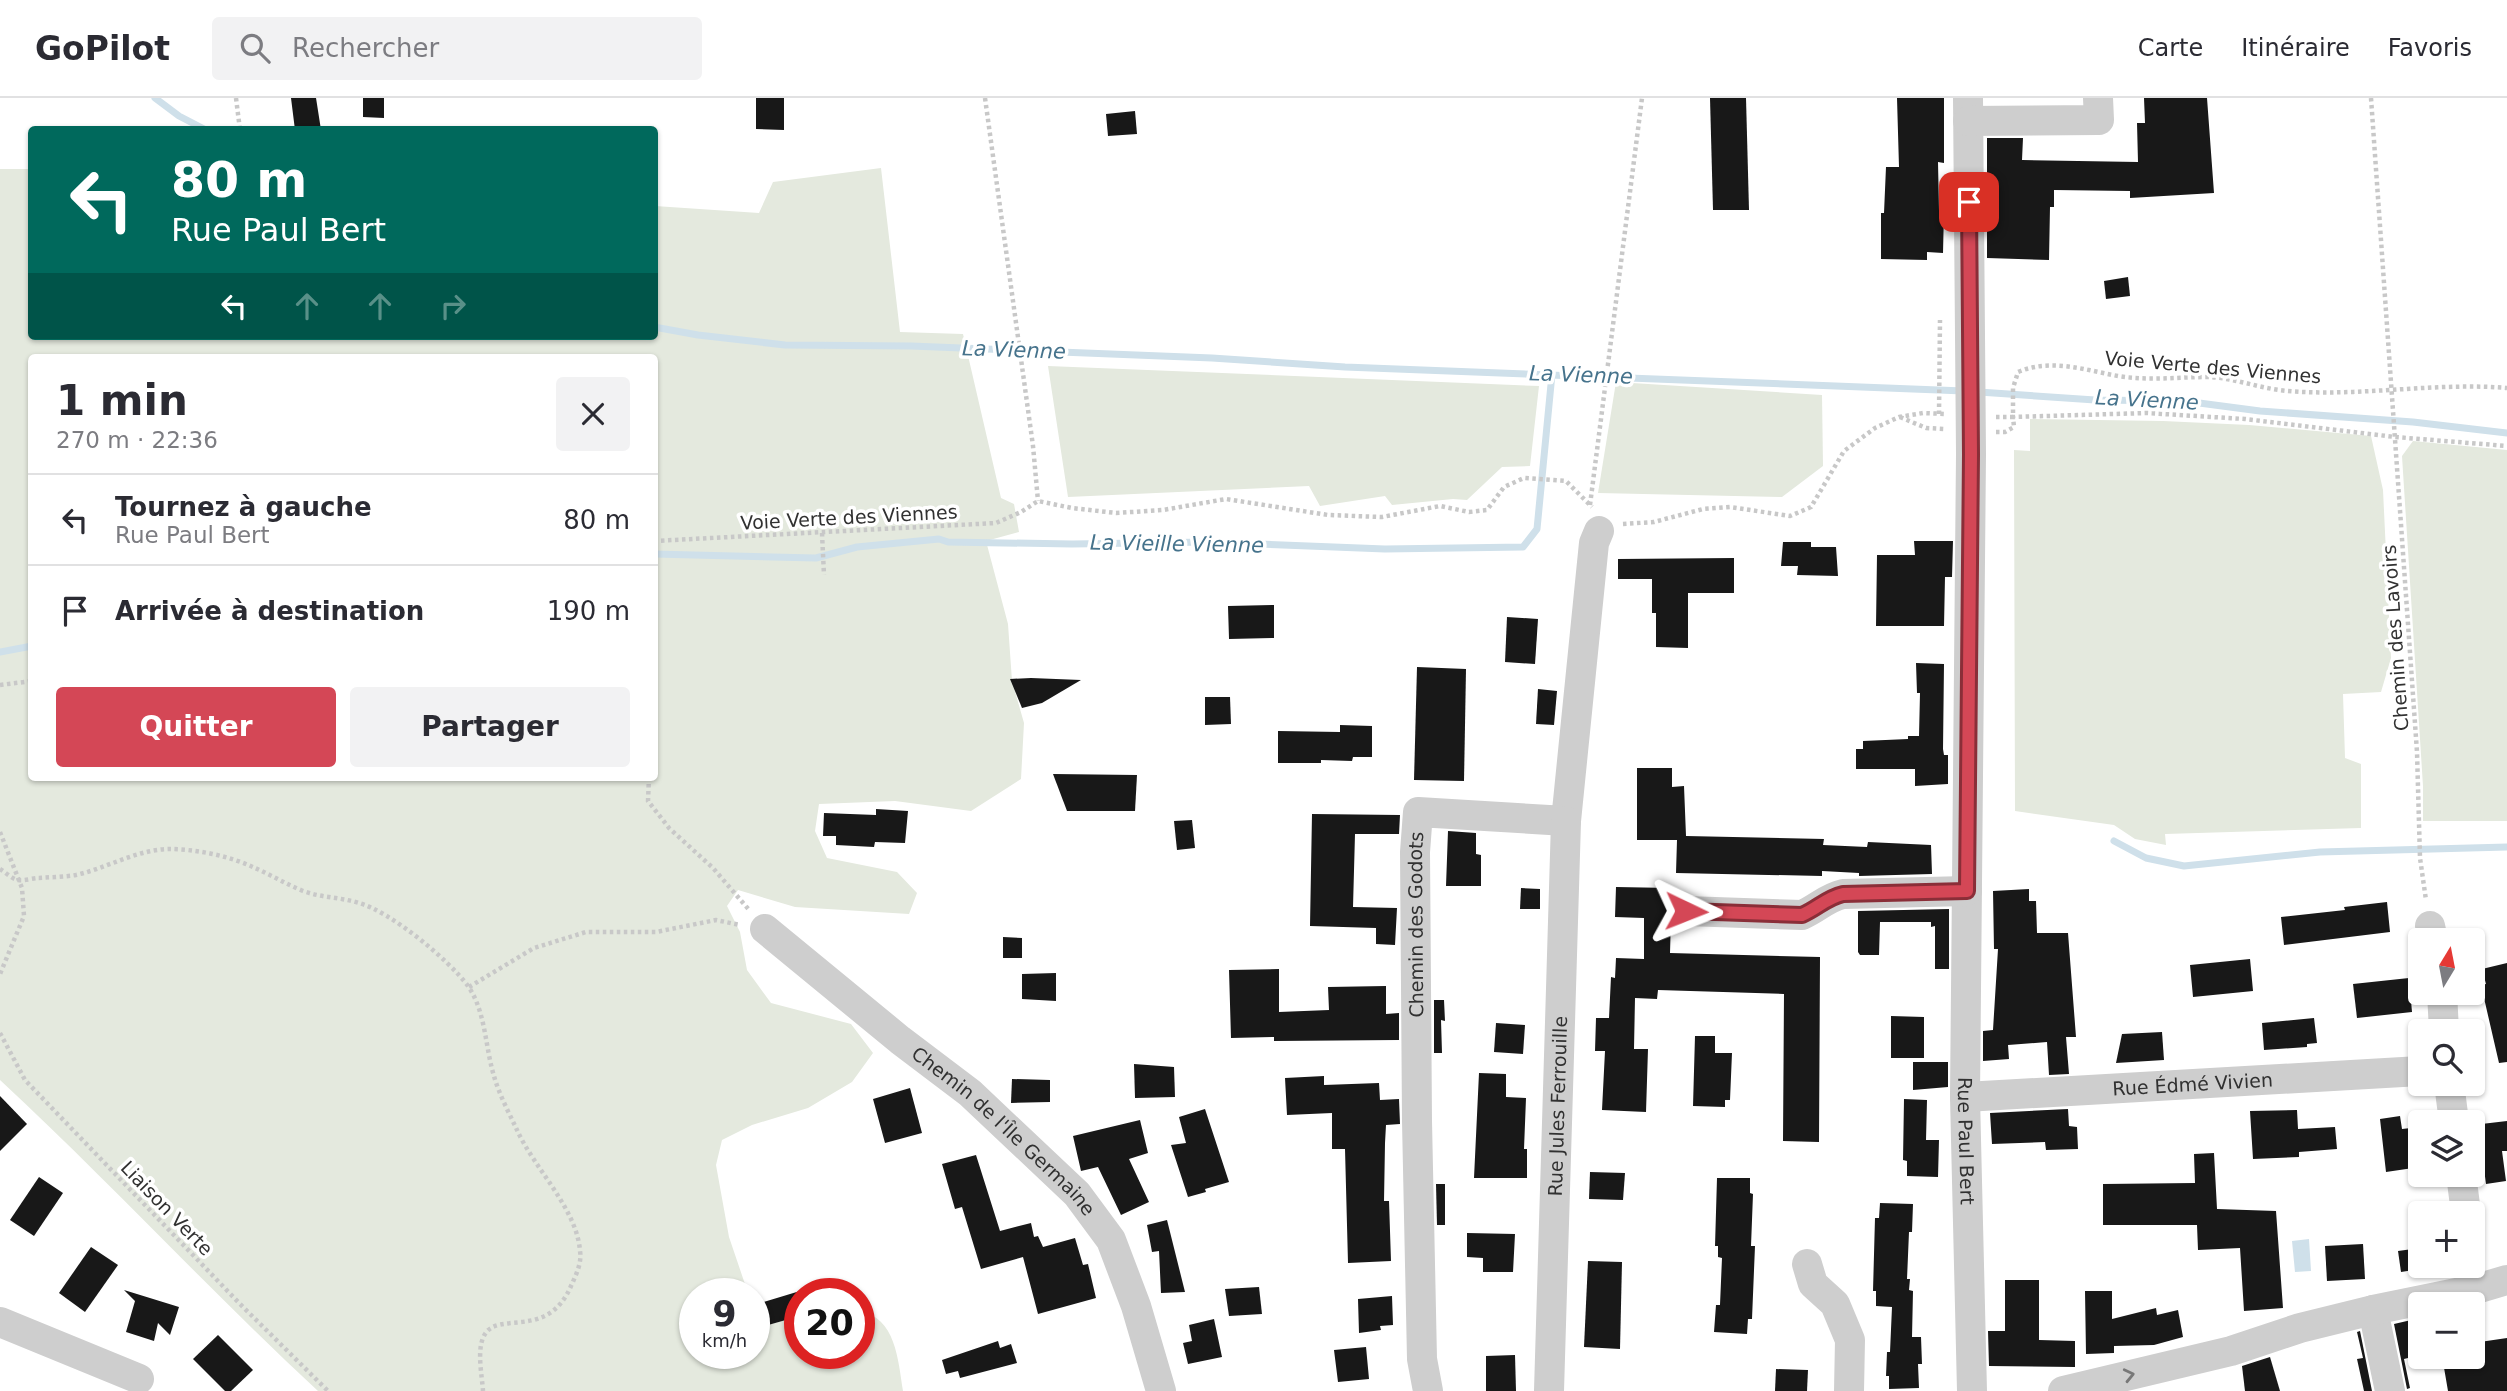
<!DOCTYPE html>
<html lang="fr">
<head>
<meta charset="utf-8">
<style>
  body { margin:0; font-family:"DejaVu Sans",sans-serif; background:#f2f2f3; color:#2b2b33; height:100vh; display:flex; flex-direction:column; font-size:26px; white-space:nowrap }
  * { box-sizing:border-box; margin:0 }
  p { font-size:23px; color:#7c7c81 }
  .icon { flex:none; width:38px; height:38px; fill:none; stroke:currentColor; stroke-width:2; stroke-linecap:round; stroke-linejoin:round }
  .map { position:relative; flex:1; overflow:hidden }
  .sheet { position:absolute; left:28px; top:256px; width:630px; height:427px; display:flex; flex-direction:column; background:#fff; border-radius:7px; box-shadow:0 2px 5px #0004 }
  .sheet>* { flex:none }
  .guide { position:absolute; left:28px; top:28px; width:630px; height:214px; border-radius:7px; box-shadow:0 2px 5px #0004; background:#00695c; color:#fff; overflow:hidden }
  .needle { width:46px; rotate:10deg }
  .buttons { position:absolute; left:2408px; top:830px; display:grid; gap:14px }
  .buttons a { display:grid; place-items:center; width:77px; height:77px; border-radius:7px; background:#fff; box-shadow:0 2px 5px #0004; font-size:35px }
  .speed { position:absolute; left:679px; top:1180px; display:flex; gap:14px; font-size:35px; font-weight:700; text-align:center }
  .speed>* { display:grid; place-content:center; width:91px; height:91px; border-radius:50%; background:#fff; box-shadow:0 2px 5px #0004; line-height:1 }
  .speed small { font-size:18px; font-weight:400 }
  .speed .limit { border:10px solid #d22; background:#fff; color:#111 }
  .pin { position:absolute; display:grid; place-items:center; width:60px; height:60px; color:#fff; margin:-30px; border-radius:14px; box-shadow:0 4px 10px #0006 }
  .me { position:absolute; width:77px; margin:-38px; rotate:92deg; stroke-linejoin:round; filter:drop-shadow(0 0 5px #0008) }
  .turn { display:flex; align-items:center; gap:24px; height:147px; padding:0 28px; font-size:32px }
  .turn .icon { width:91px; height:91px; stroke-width:2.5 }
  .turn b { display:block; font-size:49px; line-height:60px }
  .lanes { display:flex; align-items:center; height:66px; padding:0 28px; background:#0003; justify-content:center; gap:35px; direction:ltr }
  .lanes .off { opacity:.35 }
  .round { display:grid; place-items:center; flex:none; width:74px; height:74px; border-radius:7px; background:#f2f2f3 }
  .overview { display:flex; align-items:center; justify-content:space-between; height:119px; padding:0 28px }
  h1 { font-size:42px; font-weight:800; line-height:52px }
  .action { display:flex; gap:14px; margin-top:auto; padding:14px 28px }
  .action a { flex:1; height:80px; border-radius:7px; background:#d44756; color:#fff; font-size:28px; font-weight:800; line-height:80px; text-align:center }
  .action a+a { background:#f2f2f3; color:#2b2b33 }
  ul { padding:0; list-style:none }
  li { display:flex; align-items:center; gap:21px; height:91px; padding:0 28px; border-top:2px solid #e1e1e2 }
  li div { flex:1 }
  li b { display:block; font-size:26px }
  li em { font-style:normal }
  header { display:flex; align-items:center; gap:42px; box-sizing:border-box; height:98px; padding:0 35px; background:#fff; border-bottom:2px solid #e1e1e2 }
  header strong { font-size:33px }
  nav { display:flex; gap:38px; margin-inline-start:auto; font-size:24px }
  .search { width:490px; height:63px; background:#f2f2f3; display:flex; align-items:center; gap:18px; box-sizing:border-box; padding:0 24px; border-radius:7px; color:#7c7c81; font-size:26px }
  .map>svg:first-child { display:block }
  .green { fill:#e4e9de; fill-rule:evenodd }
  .water { fill:#cfe0ea }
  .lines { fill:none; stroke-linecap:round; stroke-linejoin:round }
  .stream { stroke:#cfe0ea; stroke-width:7 }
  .building { fill:#181818 }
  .path { stroke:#c8c8c8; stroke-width:4.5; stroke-dasharray:3.5 3.5; stroke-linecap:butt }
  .minor { stroke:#cecece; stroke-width:30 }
  .oneway { stroke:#787878 }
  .route-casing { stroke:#8a2e38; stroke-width:18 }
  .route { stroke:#d44756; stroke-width:12 }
  .labels { text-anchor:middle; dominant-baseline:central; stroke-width:7; stroke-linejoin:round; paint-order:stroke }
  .street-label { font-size:19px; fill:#313131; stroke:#fff }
  .water-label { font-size:21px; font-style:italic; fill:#46738c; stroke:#fff }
</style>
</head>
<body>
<header>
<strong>GoPilot</strong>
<div class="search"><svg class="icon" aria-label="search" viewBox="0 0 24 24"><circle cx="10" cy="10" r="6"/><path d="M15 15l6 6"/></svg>Rechercher</div>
<nav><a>Carte</a><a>Itinéraire</a><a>Favoris</a></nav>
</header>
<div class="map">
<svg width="2507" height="1293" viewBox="0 0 2507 1293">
  <rect width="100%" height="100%" fill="#fff"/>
  <g class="green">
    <path d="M881,70L900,234L963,236L1001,400L1014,406L1019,434L986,443L1008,526L1012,583L1024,625L1021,681L971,713L895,703L819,706L815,733L827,760L897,774L917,795L909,816L795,809L738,792L727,808L740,834L747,872L771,905L851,926L873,955L852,984L808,1010L752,1027L722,1042L716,1067L729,1139L748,1195H695V1255H754V1219L758,1230L800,1218V1255H859V1213C896,1219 898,1262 903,1293H318C209,1192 109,1083 0,982V71H31L32,238H654L655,108L759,115L773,84ZM32,259H654V679H32Z"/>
    <path d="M1048,268L1539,288L1530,368L1502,369L1467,402L1453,401L1392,407L1385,398L1320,408L1309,388L1068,399Z"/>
    <path d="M1616,284L1822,297L1823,368L1782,399L1598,395Z"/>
    <path d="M2030,321L2163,323L2249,327L2371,338L2383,392L2391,560L2381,594L2343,596L2345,660L2361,666V730L2165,736L2166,747L2135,741L2114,727L2015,713L2014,352L2030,353Z"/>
    <path d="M2413,343L2507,352V723H2423V688L2402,358Z"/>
  </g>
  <path class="water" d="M2309,1141L2311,1173L2295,1174L2292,1143Z"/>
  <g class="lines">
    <g class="stream">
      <path d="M155,0L179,18L206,32"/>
      <path d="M654,229L698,237L785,247L911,248L1212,260L1345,269L1964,293"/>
      <path d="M1979,294L2095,302L2184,303L2260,313L2413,324L2507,335"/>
      <path d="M654,456L816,460L857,449L939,441L948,444L1072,446L1208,444L1385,451L1523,449L1537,431L1552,276"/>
      <path d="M0,554L32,548"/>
      <path d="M2114,743L2146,760L2184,768L2320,754L2507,749"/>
    </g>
  </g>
  <g class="building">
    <path d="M291,0H316L321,32H295Z"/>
    <path d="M363,0H384V20L363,19Z"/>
    <path d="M756,0H784V32L756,31Z"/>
    <path d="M1710,0H1746L1749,112H1713Z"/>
    <path d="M1897,0H1944V65L1938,64L1939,113H1944L1943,155L1927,154V162L1881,161V115H1884L1886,69H1899Z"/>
    <path d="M2144,0H2207L2214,95L2130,100V93L2054,92V109H2050L2049,162L1987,160V40H2023L2022,62L2138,64L2137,25H2145Z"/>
    <path d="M1135,13L1137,36L1108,38L1106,16Z"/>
    <path d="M2128,179L2130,198L2106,201L2104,183Z"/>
    <path d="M1914,443H1953L1952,479H1945L1944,528H1876L1877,457H1915Z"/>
    <path d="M1783,444H1811V449H1836L1838,478L1797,477L1798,468H1781Z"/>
    <path d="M1734,460V495H1688V550L1656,549V515H1652V481H1618V461Z"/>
    <path d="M1274,507V540L1229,541L1228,508Z"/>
    <path d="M1507,519L1538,521L1535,566L1505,564Z"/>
    <path d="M1916,565L1944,566L1943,651L1944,657H1948V686L1915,688V671H1856V651H1863V643L1908,641V638H1919L1920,595H1917Z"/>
    <path d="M1417,569L1466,571L1464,683L1414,682Z"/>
    <path d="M1010,581L1031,580L1081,582L1042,605L1022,610Z"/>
    <path d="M1538,591L1557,593L1554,627L1536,626Z"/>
    <path d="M1205,599H1230L1231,626L1205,627Z"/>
    <path d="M1340,627L1372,628V659H1353L1352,663L1321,662V665H1278V633L1340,634Z"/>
    <path d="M1637,670H1672V689L1684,688L1686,738L1824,741L1823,747L1867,749L1868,744L1931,747L1932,776L1859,778V775L1822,773V778L1676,775L1677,742H1637Z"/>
    <path d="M1053,676L1137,677L1135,713H1067Z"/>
    <path d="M876,711L908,713L905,745L875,744L874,749L836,747V738H823L824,715L876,717Z"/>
    <path d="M1312,716L1400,717L1399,736H1355L1353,809L1397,810L1395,847L1376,846V830L1310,828Z"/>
    <path d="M1192,722L1195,750L1177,752L1174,723Z"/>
    <path d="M1448,733L1476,735V756L1481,757V788H1446Z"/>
    <path d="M1616,789L1671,790L1669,813L1671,821L1670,855L1820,859L1819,1044L1783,1043L1784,896L1658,892L1657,901L1635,900L1634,951H1648L1646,1014L1602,1012L1605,953H1595L1596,920H1609L1611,879L1615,880L1616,860L1644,861V820L1615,819Z"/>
    <path d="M1521,790L1540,791V811H1520Z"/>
    <path d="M2029,791V803H2036L2037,835H2068L2076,939H2066L2069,976L2049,977L2047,944L2008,947L2009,961L1983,963V933L1993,932L1998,851H1994L1993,793Z"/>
    <path d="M2387,804L2390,834L2284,847L2281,819L2345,812L2344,809Z"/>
    <path d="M1949,811V871H1935V828L1931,829V824H1880L1879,857H1860L1858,854V813Z"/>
    <path d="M1003,839L1022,840V860H1003Z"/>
    <path d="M2250,861L2253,893L2193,899L2190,867Z"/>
    <path d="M2507,865V964L2499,965L2481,887L2486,886L2482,871Z"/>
    <path d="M1279,871V914L1329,912L1328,889L1386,888V916L1399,915V942L1274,943V939L1231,940L1229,872Z"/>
    <path d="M1056,875V903L1022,901V876Z"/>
    <path d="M2409,880L2412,914L2357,920L2353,886Z"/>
    <path d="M1434,902H1444L1445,923L1441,922L1442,955H1434Z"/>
    <path d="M1891,918L1924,919V960H1891Z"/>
    <path d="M2314,920L2317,945L2307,946V949L2264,952L2262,925Z"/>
    <path d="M1496,925L1525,927L1523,956L1494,954Z"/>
    <path d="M2162,934L2164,962L2116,965L2122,936Z"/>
    <path d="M1695,938H1715V955H1732L1730,1002H1725V1009L1693,1008Z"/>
    <path d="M1913,964H1948V989L1913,992Z"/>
    <path d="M1134,966L1174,969L1175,999L1135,1000Z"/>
    <path d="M1479,975L1506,976V999L1526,1000L1524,1051H1527V1080H1474Z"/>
    <path d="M1324,978V987L1379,985L1380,1002L1399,1001L1400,1026L1386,1027L1385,1045L1384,1103H1389L1391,1163L1348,1165L1345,1051H1332V1015L1287,1017L1285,980Z"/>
    <path d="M1012,981L1050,982V1004L1011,1005Z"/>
    <path d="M910,990L922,1035L885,1045L873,1001Z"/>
    <path d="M0,998L27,1026L0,1053Z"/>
    <path d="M1904,1001L1927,1002L1926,1042H1939L1938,1079L1907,1078V1063L1903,1062Z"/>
    <path d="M1205,1011L1229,1084L1205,1091L1206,1094L1188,1099L1171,1047L1186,1045L1179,1019Z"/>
    <path d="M2068,1011L2069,1028L2077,1029L2078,1051L2046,1052L2045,1044L1992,1046L1990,1015Z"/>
    <path d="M2297,1012L2298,1031L2335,1029L2337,1051L2299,1054V1059L2253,1061L2250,1013Z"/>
    <path d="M2400,1018L2402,1031L2420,1029V1069L2386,1074L2380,1021Z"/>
    <path d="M1140,1022L1148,1055L1129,1061L1149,1104L1121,1117L1098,1069L1081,1073L1073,1038Z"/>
    <path d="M2507,1023V1053H2502L2506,1083L2486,1086L2483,1063H2477L2473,1027Z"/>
    <path d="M2214,1055L2217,1111L2276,1113L2283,1210L2244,1213L2240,1150L2198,1152L2197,1127H2103V1086L2195,1085L2194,1056Z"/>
    <path d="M976,1057L1000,1133L1031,1125L1034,1139L1038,1138L1043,1149L1075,1140L1083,1167L1088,1166L1096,1200L1038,1216L1023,1159L981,1171L962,1109L955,1111L942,1066Z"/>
    <path d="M1590,1074L1625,1075L1623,1102L1589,1101Z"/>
    <path d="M39,1079L63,1095L34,1138L10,1122Z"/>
    <path d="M1717,1080H1750V1095L1753,1096L1751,1148H1755L1752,1221H1748L1747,1236L1714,1234L1716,1207H1720L1722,1160L1718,1159V1148H1715Z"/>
    <path d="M1436,1086H1445V1127H1437Z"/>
    <path d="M1880,1105L1913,1106L1912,1134H1909L1907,1181H1910L1909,1192L1913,1193L1912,1239H1921L1922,1266H1918L1919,1290L1889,1291V1278H1886L1887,1254H1890L1892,1209L1876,1208V1193H1873L1875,1120H1879Z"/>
    <path d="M1167,1122L1185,1194L1161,1195L1159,1153L1152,1154L1147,1127Z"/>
    <path d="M1467,1135L1515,1136L1513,1174H1483V1160L1467,1159Z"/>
    <path d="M2363,1146L2365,1181L2327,1183L2325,1148Z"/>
    <path d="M91,1149L118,1167L85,1214L59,1195Z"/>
    <path d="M2420,1150V1171L2401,1174L2398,1153Z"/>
    <path d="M1588,1163L1622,1164L1620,1251L1584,1249Z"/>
    <path d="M2005,1182H2039V1242L2075,1243V1269L1989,1268L1988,1233H2005Z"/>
    <path d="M1259,1189L1262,1216L1229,1218L1225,1191Z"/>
    <path d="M124,1192L179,1209L170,1237L158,1225L154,1243L126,1234L135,1203Z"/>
    <path d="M800,1193V1218L758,1230L754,1207Z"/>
    <path d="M2085,1193H2112V1221L2156,1210L2157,1217L2178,1212L2183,1239L2154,1247L2114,1248V1255L2086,1256Z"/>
    <path d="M1392,1198L1393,1227L1380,1228L1381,1232L1359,1235L1358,1201Z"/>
    <path d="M2420,1220V1257L2404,1261L2410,1290L2407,1291L2394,1226Z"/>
    <path d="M1214,1221L1222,1259L1188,1266L1183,1245L1192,1243L1189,1227Z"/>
    <path d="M2360,1233L2372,1293H2364L2357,1261L2363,1260L2357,1234Z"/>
    <path d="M218,1237L253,1272L231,1293H225L193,1261Z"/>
    <path d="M2507,1240V1293H2448L2442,1258H2473V1245Z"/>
    <path d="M998,1243L1000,1250L1011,1246L1017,1265L960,1280L958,1273L946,1276L942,1262Z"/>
    <path d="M1366,1249L1369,1281L1338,1284L1334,1252Z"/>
    <path d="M1515,1257L1516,1293H1486V1258Z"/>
    <path d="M2270,1259L2280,1293H2245L2242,1268Z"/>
    <path d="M1776,1271L1808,1272L1807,1293H1775Z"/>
  </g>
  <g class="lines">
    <g class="path">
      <path d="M236,0L240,32"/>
      <path d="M985,0L1033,348L1038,403"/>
      <path d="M2371,0L2417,654L2420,760L2426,802"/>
      <path d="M1939,316L1940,222"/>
      <path d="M1900,319L1926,330L1945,331"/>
      <path d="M1996,319H2013V290L2018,274C2051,260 2085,272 2118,278C2149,283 2178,279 2209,279C2235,280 2261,291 2288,293C2361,299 2434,284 2507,290"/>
      <path d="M1996,334H2005L2014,329L2013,319L2147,315L2245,321L2395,339L2507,348"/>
      <path d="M1590,407L1642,0"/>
      <path d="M1623,426L1654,424L1703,411L1730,409L1790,418L1811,409L1844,353L1875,330L1899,319L1923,315L1946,316"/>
      <path d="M822,435L824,477"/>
      <path d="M654,443L996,425L1021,414L1038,403L1072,410L1116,415L1163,412L1226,401L1328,417L1382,419L1440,408L1469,414L1487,412L1504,389L1524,380L1566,383L1592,409"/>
      <path d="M0,587L32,583"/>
      <path d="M649,679L648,703L669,730L713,770L750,813"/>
      <path d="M0,734L22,790L24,818L0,876"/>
      <path d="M0,771C5,774 12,781 18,782C24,783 33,780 39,780C51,779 64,779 76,777C107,770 136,752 168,751C196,751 230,758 255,770C271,777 286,786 303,793C322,800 340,799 359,805C391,814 448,861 468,888C486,914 485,949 494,978C499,996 509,1015 517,1032C534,1070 577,1111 580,1153C582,1165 576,1177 571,1188C548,1242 499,1213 485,1236C476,1250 482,1277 483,1293"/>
      <path d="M469,889L534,850L586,834H656L716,822L740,827"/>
      <path d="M0,935L25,982L240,1206L328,1293"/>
    </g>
    <g class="minor">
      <path id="s1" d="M1968,0L1971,356L1965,999L1972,1293"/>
      <path d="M1968,23L2099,22L2098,0"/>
      <path d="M1686,813L1802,817C1818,810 1826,800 1843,796L1967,793"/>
      <path d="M2430,828L2433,842"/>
      <path id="s2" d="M765,831L900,942L970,995L1077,1096L1111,1142L1136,1208L1161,1293"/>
      <path d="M2442,894L2444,933"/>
      <path d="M2449,985L2454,1024"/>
      <path id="s3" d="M1965,999L2420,973"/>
      <path d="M2461,1076L2466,1115"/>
      <path d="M1807,1166L1813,1186L1835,1206L1850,1242L1849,1293"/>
      <path d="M2373,1212L2390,1293"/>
      <path d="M0,1224L139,1281"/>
      <path id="s4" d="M1428,1293L1422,1261L1417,1023L1415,754L1418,714L1566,723L1594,445L1599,433"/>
      <path id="s5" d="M1549,1293L1566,723"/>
      <path d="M2063,1293L2231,1253L2300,1230L2373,1212L2476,1191L2507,1182"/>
    </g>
  </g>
  <defs><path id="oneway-chevron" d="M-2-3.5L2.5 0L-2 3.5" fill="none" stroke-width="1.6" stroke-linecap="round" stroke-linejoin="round" transform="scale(1.75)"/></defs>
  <use class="oneway" href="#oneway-chevron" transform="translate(2129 1277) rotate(-13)"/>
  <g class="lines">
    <g class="route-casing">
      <path id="route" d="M1686,813L1802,817C1818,810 1826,800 1843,796L1967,793L1971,356L1969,104"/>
    </g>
    <use href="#route" class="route"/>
  </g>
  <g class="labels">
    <g class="street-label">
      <text transform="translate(2213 269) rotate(5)">Voie Verte des Viennes</text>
      <text transform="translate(849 419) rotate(-3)">Voie Verte des Viennes</text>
      <text transform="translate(2395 540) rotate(-94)">Chemin des Lavoirs</text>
      <text stroke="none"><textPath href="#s4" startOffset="467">Chemin des Godots</textPath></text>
      <text stroke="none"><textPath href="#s3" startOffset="228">Rue Édmé Vivien</textPath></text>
      <text stroke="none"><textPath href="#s5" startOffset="285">Rue Jules Ferrouille</textPath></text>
      <text stroke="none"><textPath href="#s2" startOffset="313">Chemin de l'Île Germaine</textPath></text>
      <text stroke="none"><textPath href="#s1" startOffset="1043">Rue Paul Bert</textPath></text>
      <text transform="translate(167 1110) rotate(46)">Liaison Verte</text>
    </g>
    <g class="water-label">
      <text transform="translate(1014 252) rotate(2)">La Vienne</text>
      <text transform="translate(1581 277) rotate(2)">La Vienne</text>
      <text transform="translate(2147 302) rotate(3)">La Vienne</text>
      <text transform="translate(1177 446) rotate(1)">La Vieille Vienne</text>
    </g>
  </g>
</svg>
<div class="buttons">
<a><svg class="needle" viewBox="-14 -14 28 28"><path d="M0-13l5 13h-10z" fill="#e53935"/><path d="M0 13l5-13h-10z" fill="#7c7c81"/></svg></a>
<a><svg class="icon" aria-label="search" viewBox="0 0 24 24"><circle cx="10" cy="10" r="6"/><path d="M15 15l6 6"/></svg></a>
<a><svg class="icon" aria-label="layers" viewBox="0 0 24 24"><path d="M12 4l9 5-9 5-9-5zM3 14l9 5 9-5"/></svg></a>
<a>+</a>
<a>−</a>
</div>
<div class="speed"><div>9<small>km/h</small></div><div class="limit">20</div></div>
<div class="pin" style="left:1969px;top:104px;background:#d93025"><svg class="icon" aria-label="arrive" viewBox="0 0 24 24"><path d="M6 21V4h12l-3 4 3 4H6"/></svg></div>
<svg class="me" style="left:1686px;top:813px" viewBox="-20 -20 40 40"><path d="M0-17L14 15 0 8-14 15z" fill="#d44756" stroke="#fff" stroke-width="4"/></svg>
<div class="guide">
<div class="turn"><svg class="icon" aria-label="left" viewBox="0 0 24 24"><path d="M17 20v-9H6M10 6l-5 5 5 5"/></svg><div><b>80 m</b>Rue Paul Bert</div></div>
<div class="lanes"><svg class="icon" aria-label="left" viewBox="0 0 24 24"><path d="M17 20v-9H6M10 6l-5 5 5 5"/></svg><svg class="icon off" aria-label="ahead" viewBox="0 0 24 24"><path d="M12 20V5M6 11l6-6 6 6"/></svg><svg class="icon off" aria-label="ahead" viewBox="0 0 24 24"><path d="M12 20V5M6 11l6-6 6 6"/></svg><svg class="icon off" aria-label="right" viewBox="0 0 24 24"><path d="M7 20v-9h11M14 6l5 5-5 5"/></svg></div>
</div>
<section class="sheet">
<div class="overview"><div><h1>1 min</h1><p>270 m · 22:36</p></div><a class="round"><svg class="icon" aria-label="close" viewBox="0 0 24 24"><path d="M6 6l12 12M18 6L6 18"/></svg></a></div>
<ul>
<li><svg class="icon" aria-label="left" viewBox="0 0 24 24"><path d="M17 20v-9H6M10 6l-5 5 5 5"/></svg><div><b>Tournez à gauche</b><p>Rue Paul Bert</p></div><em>80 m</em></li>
<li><svg class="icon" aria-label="arrive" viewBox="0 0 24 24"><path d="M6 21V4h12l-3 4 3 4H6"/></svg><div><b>Arrivée à destination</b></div><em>190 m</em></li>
</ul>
<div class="action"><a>Quitter</a><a>Partager</a></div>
</section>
</div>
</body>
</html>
